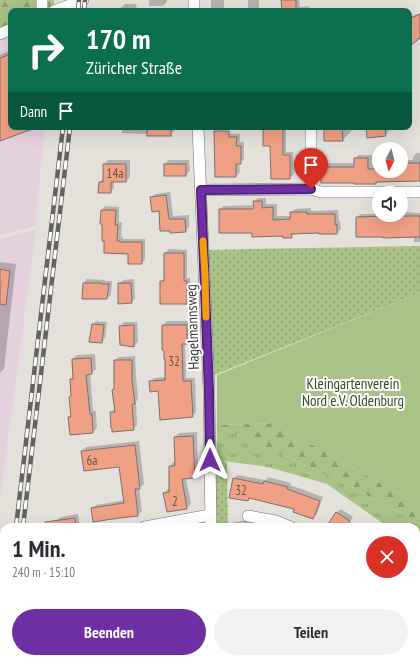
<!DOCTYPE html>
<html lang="de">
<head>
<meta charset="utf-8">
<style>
  body { margin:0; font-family:"PT Sans Narrow",sans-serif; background:#f2f2f3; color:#2b2b33; height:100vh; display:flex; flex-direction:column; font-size:15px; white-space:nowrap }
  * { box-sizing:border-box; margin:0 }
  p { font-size:13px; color:#7c7c81 }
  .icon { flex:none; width:22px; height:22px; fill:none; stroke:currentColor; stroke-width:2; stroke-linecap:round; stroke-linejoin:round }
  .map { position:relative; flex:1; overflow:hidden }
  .sheet { position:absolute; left:0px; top:523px; width:420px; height:140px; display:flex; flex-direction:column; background:#fff; border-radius:12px 12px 0 0; box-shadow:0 4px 16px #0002 }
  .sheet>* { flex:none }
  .hud { position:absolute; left:8px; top:8px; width:404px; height:122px; border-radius:8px; box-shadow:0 4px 16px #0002; background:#0b6e4f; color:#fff; overflow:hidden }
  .needle { width:26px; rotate:186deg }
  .tools { position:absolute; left:372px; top:142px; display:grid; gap:8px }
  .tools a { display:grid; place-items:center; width:36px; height:36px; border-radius:50%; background:#fff; box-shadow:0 4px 16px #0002; font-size:20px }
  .pin { position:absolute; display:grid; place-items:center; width:34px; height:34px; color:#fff; margin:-41px -17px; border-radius:50% 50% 50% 0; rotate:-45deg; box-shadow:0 0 4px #0007 }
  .pin .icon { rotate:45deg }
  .me { position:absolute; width:44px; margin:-22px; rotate:0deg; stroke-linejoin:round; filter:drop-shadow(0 0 3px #0008) }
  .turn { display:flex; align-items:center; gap:14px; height:84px; padding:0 12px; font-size:18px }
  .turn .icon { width:52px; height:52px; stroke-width:2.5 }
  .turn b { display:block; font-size:28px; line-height:34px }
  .then { display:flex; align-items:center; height:38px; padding:0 12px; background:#0003; gap:8px; font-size:15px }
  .round { display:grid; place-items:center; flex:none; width:42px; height:42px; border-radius:21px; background:#f2f2f3 }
  .head { display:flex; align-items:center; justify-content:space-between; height:68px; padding:0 12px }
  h1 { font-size:24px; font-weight:600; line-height:30px }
  .button { display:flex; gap:8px; margin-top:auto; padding:8px 12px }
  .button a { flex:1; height:46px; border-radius:24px; background:#6e2fa4; color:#fff; font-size:16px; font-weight:600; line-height:46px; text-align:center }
  .button a+a { background:#f2f2f3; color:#2b2b33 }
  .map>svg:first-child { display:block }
  .commercial { fill:#e5d0de }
  .grass { fill:url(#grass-dots) }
  .forest { fill:url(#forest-firs) }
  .park { fill:url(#park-tufts) }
  .garden { fill:#a8c287 }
  .shadow { fill:#0003 }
  .building { fill:#f0a185; stroke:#78716f }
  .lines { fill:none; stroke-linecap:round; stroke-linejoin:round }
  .minor-casing { stroke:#726f6a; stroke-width:12 }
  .minor { stroke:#fff; stroke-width:11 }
  .rail-casing { stroke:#656360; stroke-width:4.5 }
  .rail { stroke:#fff; stroke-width:3; stroke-dasharray:9; stroke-linecap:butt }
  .route-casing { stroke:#481f6b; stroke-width:10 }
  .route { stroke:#6e2fa4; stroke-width:7 }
  .slow { stroke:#f59e0b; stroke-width:7 }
  .labels { text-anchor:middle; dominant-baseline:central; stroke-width:4; stroke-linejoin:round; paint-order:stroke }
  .number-label { font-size:13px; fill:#68534a }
  .street-label { font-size:15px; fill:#3a3937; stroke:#fff }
  .park-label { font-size:15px; fill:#374a16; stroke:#fff }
</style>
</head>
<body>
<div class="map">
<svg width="420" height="663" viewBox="0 0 420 663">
  <defs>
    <pattern id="grass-dots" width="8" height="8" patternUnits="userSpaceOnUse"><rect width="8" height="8" fill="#a8c287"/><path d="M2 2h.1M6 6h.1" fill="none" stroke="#8a9f6f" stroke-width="1.8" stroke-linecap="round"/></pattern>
    <pattern id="forest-firs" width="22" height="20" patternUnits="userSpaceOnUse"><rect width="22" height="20" fill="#a8c287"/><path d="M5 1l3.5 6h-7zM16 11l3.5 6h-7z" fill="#8a9f6f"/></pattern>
    <pattern id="park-tufts" width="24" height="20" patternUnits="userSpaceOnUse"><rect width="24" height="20" fill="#a8c287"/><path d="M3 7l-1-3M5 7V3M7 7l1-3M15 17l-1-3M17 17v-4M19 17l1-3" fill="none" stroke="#8a9f6f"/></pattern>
  </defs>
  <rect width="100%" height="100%" fill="#e4e0da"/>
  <g class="commercial">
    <path d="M11,29V127H45L35,226L0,235V34Z"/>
    <path d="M36,230L0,499V239Z"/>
  </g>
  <g class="grass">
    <path d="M420,246V292L407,298L209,377L203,250Z"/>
    <path d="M210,460L227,462L228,527H211Z"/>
  </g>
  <g class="forest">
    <path d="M0,0H54V6L48,11H11V28L0,32Z"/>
    <path d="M274,423L420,506V532L415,522L343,482L217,425Z"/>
  </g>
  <path class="park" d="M217,425L343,482L415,522L420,532V583L416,574V527H388L327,484L268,467L217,460Z"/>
  <path class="garden" d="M420,292V506L274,423L217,425V375L407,298Z"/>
  <g class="shadow">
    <path d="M149,0H167V2L163,6H149Z"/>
    <path d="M211,0H233H224V11H211Z"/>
    <rect x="248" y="0" width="11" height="11"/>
    <path d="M282,0H299L300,7L309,6L310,11H283Z"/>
    <path d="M125,4H136L137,11H122L121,8Z"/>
    <path d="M420,13V37L409,42V17Z"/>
    <path d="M11,50V127H31L30,128L0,140V55Z"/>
    <path d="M122,127H174V131L170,135L122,133Z"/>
    <path d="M265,127H286V152H293L294,174L290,178L271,145L264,129Z"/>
    <path d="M326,127H354V128L343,140Z"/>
    <path d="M367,127H389V131L385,135Z"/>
    <path d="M219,133L240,134V142H244V159L239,163L240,172L236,176Z"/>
    <path d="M417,153H420V180L378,181L376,183L321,167L325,163H355V158L359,155H372V160H379V171H401V160H413V157Z"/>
    <path d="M108,160H130V177L126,181H114V188L110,192L100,182L104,178V164Z"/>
    <path d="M169,160H189L190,171L186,175L165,164Z"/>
    <path d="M170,192L173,216L189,215V227L185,231L171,230L160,210L151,198L155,194Z"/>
    <path d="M258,198H266V204H277V216H291V213L295,209L311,208V211L338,210L339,221H340L341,229L337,233H295L291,237L284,235L253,232L220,210L223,206L254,205V202Z"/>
    <path d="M105,206L119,207V222H122L121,237H123V239H145V260L141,263L129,253L105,240L102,210Z"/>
    <path d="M405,212L420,213V242H414V236L357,217L361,214H379V215H401V213Z"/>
    <path d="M169,249L187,250V278H190V299L186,303L161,282L165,278V253Z"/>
    <path d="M0,262L16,264L4,369L0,373Z"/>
    <path d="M87,279L105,280V281H112L111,295L107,298L84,283Z"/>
    <path d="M134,279L135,299L131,302L119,284L123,280Z"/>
    <path d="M96,321L107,322L105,338L101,342L93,324Z"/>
    <path d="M167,321H190V339L185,343L186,378H195L196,412L192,416L159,390L150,382L154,378L166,377L165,350L163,349V325Z"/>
    <path d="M124,322H137L138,342L134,346L121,344L120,326Z"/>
    <path d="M95,354L96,369L92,373H90L93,411H96L97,428L93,432L70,434L69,417L72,415L71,379L74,376L73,359L77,355Z"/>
    <path d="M135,356L136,376L138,399L136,402L137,425L133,429L111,412L115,409L113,390L115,388V360L119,357Z"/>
    <path d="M197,432L198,474L195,478H186L191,504L187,508L167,511L164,493L168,489H170V466L173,462H176L175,437L179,433Z"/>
    <path d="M139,441L144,484L139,488L142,511L138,515L92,508L96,505L125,500L120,465L82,451L86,447Z"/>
    <path d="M237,475L266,480L268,477L291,483L290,485L323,497L317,514L313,518L295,509L251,497L248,500L234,479Z"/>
    <path d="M341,509L353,517L346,527H327L337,512Z"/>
    <path d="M78,514L80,526L79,527H58L57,520L61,517Z"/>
    <path d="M250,520L251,525L258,527H231L230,525L234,522Z"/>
    <path d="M416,610L419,615L420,614V651L416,643Z"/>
    <path d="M418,652H420V663H416L415,659H416V654Z"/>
    <path d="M68,659H88L84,663H69Z"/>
    <path d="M135,659H144V663H134L133,661Z"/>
    <path d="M147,659H159L160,661L156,663H147Z"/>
    <path d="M183,659H204L200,663H183Z"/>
    <path d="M316,659H336L337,662H339V663H317Z"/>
  </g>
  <g class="building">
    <path d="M281,0H296V11H282Z"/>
    <path d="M420,14V38L409,47V19Z"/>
    <path d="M11,54V127L35,128L0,141V58Z"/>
    <rect x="147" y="127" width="24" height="9"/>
    <path d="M324,127H342L343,141H324Z"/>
    <path d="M366,127H385L386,136L367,138Z"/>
    <path d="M263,128H283V155H290V179H271L270,146H263Z"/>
    <path d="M214,131H229V137H237L236,146H241V164H236V177H215Z"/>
    <path d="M354,158H368V169H376V171H401V163H420V181L376,182V184H354V183H321L320,167H354Z"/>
    <path d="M103,164H126V182H111V193H98L99,182H103Z"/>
    <rect x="164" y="164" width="22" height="12"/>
    <path d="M166,195L169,219H185L186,232L170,233V231H160L159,211L152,212L150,197Z"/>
    <path d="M253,201H262V208L273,207V220L290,219V212H307V214H335V225L337,224V234H319V233L291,234L292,238H283V236L252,237V233H219V209H252L254,208Z"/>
    <path d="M101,210H116L115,225H118L117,241H120V242H142V264H128V254L104,253V241H102V224H100Z"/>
    <path d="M387,216H420V237L383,238V237H356V217Z"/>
    <path d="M164,253H184V281H187V304H160V281H164Z"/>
    <path d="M0,269L10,271L6,305L0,304Z"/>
    <path d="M83,283H102V284H109L107,299H82Z"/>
    <path d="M118,283H131L132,303L118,304Z"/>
    <path d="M92,324L104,325L102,343L89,342Z"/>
    <path d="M134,325V347L120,345L119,326Z"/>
    <path d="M162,325H187V344H182L183,381H191L193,417L160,420L158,391L150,392L149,381L165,380V359H164V351L162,350Z"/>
    <path d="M91,358L92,374L86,375L90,414H92L93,433L70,435L68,417H71L69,397L71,396L70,379H73L72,359Z"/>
    <path d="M114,360H132V380L135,404H132L134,430L112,432V428H111L110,412H115L112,390L114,389Z"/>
    <path d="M193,436L195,478L182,479L187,509L167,512L163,493L169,492V466H175L174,437Z"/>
    <path d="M135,445L140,489H135L138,516L119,518L93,522L91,508L124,503L119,467L84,471L81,451Z"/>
    <path d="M233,478L263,484L264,481L288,487L287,489L320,501L313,519L293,512L294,509L249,498L248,501L229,498Z"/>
    <path d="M336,512L350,521L346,527H326Z"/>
    <path d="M75,518L76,527H45V522Z"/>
  </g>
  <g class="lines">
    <g class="minor-casing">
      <g id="minor">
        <path d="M42,0V11"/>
        <path d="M194,0V11"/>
        <path d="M54,11L83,0"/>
        <path d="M0,34L11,29"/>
        <path d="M198,127L209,391L211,527"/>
        <path d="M311,127V189"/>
        <path d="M201,190L311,189L321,192H418"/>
        <path d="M248,516L276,521L291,527"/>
        <path d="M145,527L210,515"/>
        <path d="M299,659L301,663"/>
        <path d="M403,659L405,663"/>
        <path d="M214,663V659"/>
      </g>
    </g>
    <use href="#minor" class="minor"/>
    <g class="rail-casing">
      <g id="rail">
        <path d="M78,11L79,0"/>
        <path d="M84,11L85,0"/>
        <path d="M16,527L63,127"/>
        <path d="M23,527L70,127"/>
        <path d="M0,659L4,625"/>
        <path d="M7,663V659"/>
      </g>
    </g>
    <use href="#rail" class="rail"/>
  </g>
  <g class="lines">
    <g class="route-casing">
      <path id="route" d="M210,460L209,391L201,190L311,189"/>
    </g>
    <use href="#route" class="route"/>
    <path class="slow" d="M203,241L205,275L206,317"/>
  </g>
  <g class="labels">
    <g class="number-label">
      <text x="115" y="173">14a</text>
      <text x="174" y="361">32</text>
      <text x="92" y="460">6a</text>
      <text x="241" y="490">32</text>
      <text x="175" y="501">2</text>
    </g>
    <g class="street-label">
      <text transform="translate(192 327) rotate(-92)">Hagelmannsweg</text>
    </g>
    <g class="park-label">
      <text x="353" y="383">Kleingartenverein<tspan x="353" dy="17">Nord e.V. Oldenburg</tspan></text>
    </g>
  </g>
</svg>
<div class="tools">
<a><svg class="needle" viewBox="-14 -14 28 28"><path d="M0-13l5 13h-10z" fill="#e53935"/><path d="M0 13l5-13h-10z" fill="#7c7c81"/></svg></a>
<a><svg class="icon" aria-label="sound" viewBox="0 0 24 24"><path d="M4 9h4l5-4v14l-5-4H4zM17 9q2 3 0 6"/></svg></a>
</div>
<div class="pin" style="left:311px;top:189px;background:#d93025"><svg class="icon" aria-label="arrive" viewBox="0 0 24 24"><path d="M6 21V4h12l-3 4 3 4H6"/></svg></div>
<svg class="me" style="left:210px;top:460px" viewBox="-20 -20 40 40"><path d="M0-17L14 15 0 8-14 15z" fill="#6e2fa4" stroke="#fff" stroke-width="4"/></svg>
<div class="hud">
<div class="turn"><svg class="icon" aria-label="right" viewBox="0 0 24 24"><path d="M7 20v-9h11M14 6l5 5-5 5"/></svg><div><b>170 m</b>Züricher Straße</div></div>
<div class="then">Dann<svg class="icon" aria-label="arrive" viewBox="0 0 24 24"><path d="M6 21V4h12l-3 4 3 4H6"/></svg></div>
</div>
<section class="sheet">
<div class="head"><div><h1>1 Min.</h1><p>240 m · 15:10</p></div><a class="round" style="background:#d93025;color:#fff"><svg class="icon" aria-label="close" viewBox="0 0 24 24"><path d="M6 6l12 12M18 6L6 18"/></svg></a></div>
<div class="button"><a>Beenden</a><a>Teilen</a></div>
</section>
</div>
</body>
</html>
